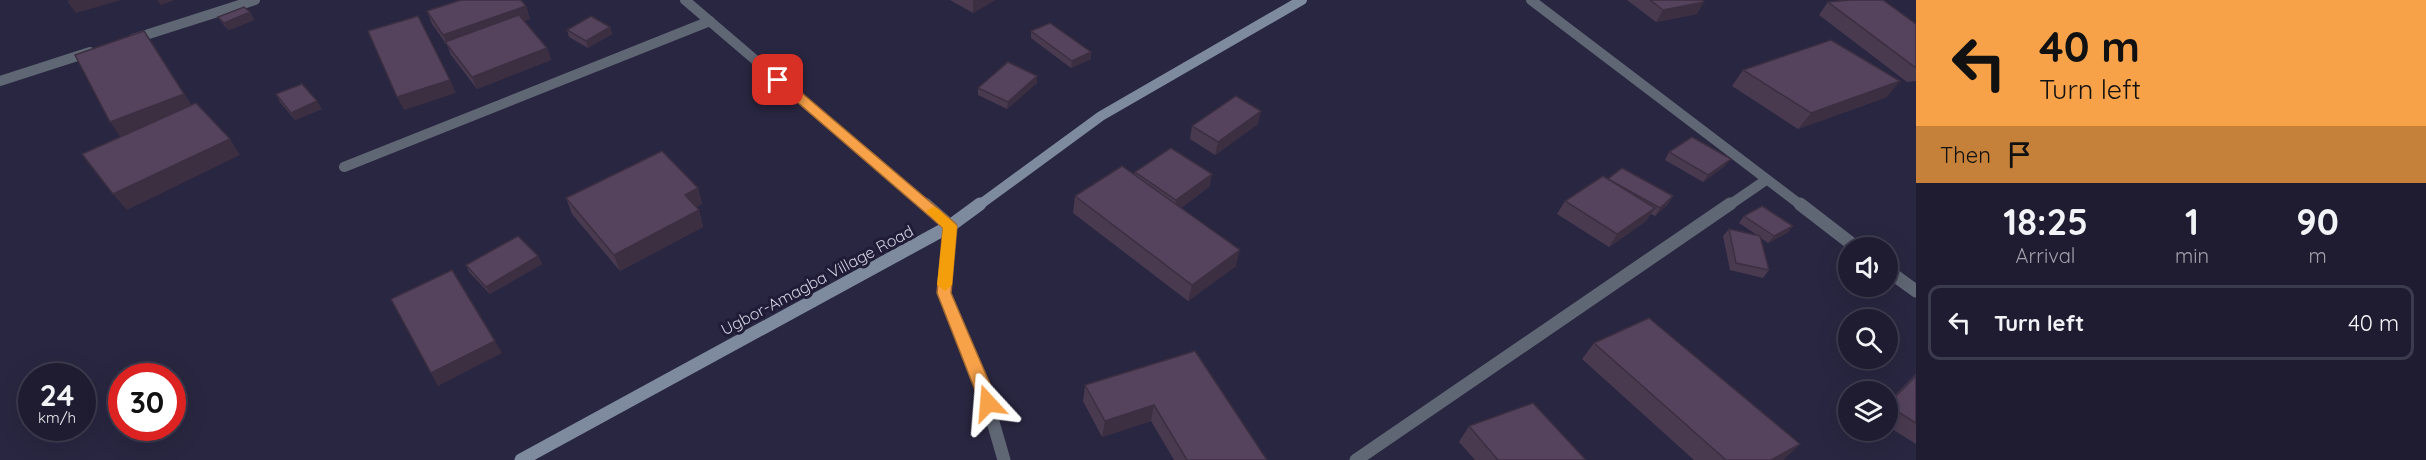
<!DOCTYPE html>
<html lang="en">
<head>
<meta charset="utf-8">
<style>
  body { margin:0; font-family:Quicksand,sans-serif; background:#2c293d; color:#f1f3f6; height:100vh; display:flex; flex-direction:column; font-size:22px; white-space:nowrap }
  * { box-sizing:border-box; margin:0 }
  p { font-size:20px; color:#a1a1ab }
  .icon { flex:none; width:33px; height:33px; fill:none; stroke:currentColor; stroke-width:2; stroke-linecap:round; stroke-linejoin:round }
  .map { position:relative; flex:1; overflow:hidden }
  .details { display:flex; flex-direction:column; background:#1f1c31; width:510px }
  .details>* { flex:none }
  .top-card { background:#f7a149; color:#111; overflow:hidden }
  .fabs { position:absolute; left:1838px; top:237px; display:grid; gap:12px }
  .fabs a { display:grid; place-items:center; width:60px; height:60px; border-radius:50%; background:#1f1c31; box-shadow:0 6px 24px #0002,0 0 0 2px #3c3a4d; font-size:30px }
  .speed { position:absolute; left:18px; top:363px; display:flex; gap:12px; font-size:30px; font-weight:700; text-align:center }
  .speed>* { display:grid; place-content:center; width:78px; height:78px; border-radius:50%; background:#1f1c31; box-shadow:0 6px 24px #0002,0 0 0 2px #3c3a4d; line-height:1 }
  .speed small { font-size:15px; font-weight:400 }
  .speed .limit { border:9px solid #d22; background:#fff; color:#111 }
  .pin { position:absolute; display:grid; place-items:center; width:51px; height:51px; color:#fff; margin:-26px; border-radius:12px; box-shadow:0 3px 9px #0006 }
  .me { position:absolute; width:66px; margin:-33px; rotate:341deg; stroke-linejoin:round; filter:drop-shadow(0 0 4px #0008) }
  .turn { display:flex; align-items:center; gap:21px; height:126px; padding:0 24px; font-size:27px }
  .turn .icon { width:78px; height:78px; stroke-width:2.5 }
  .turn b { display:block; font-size:42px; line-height:51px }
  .then { display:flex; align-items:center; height:57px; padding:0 24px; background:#0003; gap:12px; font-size:22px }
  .eta { display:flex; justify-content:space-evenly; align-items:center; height:102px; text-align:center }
  .eta b { font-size:36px; font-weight:700; line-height:42px }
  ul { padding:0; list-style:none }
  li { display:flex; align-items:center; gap:18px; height:75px; margin:0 12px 9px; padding:0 12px; border:3px solid #3c3a4d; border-radius:12px }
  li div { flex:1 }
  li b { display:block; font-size:22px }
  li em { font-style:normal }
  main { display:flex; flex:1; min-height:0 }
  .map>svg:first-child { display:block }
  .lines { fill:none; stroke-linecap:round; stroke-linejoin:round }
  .street-far1 { stroke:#606774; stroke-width:10 }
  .street { stroke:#606774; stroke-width:13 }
  .secondary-far1 { stroke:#7e8a9e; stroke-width:10 }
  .secondary { stroke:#7e8a9e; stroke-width:13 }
  .wall { fill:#493a50 }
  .shaded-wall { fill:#3c2f41 }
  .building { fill:#55435d; stroke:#3c2f41; stroke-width:1.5 }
  .route { fill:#f7a149; stroke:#a1692f; stroke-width:1.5 }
  .slow { fill:#f59e0b }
  .labels { text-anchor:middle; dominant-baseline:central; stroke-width:6; stroke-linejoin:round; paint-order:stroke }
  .street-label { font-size:16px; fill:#d0d0e1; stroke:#201c37 }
</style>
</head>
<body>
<main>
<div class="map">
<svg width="1916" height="460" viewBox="0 0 1916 460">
  <rect width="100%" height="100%" fill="#292641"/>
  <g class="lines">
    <g class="street-far1">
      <path d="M685,0L926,206"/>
      <path d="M1531,0L1802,206"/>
      <path d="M133,39L255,0"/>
      <path d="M0,81L90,52"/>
      <path d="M344,167L710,21"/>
      <path d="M1728,206L1766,180"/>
    </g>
    <g class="street">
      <path d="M925,204L950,226L944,293L982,384L1004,460"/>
      <path d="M1800,204L1857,248"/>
      <path d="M1887,270L1916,291"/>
      <path d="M1356,460L1730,204"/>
    </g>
    <path class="secondary-far1" d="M978,206L1101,116L1302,0"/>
    <path class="secondary" d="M521,460L950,226L980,204"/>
  </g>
  <g class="wall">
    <path d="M950,0H995L973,13Z"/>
    <path d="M1627,0H1702L1697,14L1656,22Z"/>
    <path d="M1828,2L1916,24V81L1907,82L1819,15Z"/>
    <path d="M526,6L530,19L524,21L547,48L551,60L477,89L451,55L447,45L432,24L427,11Z"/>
    <path d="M250,12L254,20L229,30L223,24L218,17Z"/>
    <path d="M610,27L612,34L588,48L569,37L567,30Z"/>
    <path d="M1031,31L1091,52V59L1071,68L1031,38Z"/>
    <path d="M1743,70L1887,97L1798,129L1732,86Z"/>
    <path d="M1037,76V83L1007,109L978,95V88Z"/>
    <path d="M276,94L322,109L295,120L280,102Z"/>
    <path d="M1258,124L1215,155L1190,139L1192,126Z"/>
    <path d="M1669,152L1725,166L1703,182L1665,160Z"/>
    <path d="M1135,172L1212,174L1209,187L1181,208L1236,266L1188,301L1073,213L1075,196L1134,175Z"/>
    <path d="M1608,179L1673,196L1668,204L1655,216L1651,214L1646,221L1609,247L1557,214L1565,201Z"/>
    <path d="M698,188L702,204L696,207L699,210L703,227L620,271L572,214L566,198Z"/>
    <path d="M1744,216L1793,226L1787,233L1768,243L1761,238L1769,270L1763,278L1730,270L1723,236L1729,229L1757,235L1739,223Z"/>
    <path d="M538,256L542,264L490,294L469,272L466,265Z"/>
    <path d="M1594,343L1800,444L1783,460H1694L1582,359Z"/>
    <path d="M1195,351L1267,460H1174L1151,421L1102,437L1083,401L1085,385Z"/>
    <path d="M1916,374V444L1887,426V403Z"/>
    <path d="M1469,426L1586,460H1475L1459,442Z"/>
  </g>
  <g class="shaded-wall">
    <path d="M70,0H121L76,13L67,1Z"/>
    <path d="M157,0H175L161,5Z"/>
    <path d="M973,0H995L973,13Z"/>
    <path d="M1704,2L1697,14L1656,22L1663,10Z"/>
    <path d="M526,6L530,19L449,47L443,35Z"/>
    <path d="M250,12L254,20L229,30L224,23Z"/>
    <path d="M610,27L612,34L588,48L586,41Z"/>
    <path d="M144,31L195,110L122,139L110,122Z"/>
    <path d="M547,48L551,60L477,89L472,77Z"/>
    <path d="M1091,52V59L1071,68L1072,61Z"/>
    <path d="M1037,76V83L1007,109L1008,102Z"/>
    <path d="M450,80L456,93L404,110L397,97Z"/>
    <path d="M1900,81L1887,97L1798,129L1811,113Z"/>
    <path d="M317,101L322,109L295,120L291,113Z"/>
    <path d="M1261,111L1258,124L1215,155L1218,142Z"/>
    <path d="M230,139L240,155L127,210L113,194Z"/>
    <path d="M1731,159L1725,166L1703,182L1708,175Z"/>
    <path d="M1212,174L1209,187L1174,213L1176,200Z"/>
    <path d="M698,188L702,204L689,211L685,195Z"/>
    <path d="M1673,196L1668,204L1655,216L1660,208Z"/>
    <path d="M1655,208L1646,221L1609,247L1617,234Z"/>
    <path d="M699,210L703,227L620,271L614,255Z"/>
    <path d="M1793,226L1787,233L1768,243L1774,236Z"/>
    <path d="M1240,250L1236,266L1188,301L1192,285Z"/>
    <path d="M538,256L542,264L490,294L486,287Z"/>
    <path d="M495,341L502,353L438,386L431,373Z"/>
    <path d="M1154,405L1151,421L1102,437L1105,421Z"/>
    <path d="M1800,444L1783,460H1771Z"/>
  </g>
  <g class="building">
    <path d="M461,0H521L526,6L443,35L427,11Z"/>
    <path d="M1650,0H1702L1704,2L1663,10Z"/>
    <path d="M1850,0H1883L1916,24V68L1828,2Z"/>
    <path d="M244,7L250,12L224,23L218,17Z"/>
    <path d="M519,15L547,48L472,77L445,42Z"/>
    <path d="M418,16L450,80L397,97L368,31Z"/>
    <path d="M591,16L610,27L586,41L567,30Z"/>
    <path d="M1050,23L1091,52L1072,61L1031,31Z"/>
    <path d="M144,31L184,94L110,122L75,55Z"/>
    <path d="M1831,40L1900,81L1811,113L1743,70Z"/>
    <path d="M1008,62L1037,76L1008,102L978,88Z"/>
    <path d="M302,84L317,101L291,113L276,94Z"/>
    <path d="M1236,96L1261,111L1218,142L1192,126Z"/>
    <path d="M196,103L230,139L113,194L82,154Z"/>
    <path d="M1692,137L1731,159L1708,175L1669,152Z"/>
    <path d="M1171,148L1212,174L1176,200L1135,172Z"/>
    <path d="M662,151L698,188L685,195L699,210L614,255L566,198Z"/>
    <path d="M1122,166L1240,250L1192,285L1075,196Z"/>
    <path d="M1622,168L1673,196L1660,208L1608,179Z"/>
    <path d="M1603,176L1655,208L1617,234L1565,201Z"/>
    <path d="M1762,206L1793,226L1774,236L1744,216Z"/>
    <path d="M1729,229L1760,236L1769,270L1736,263Z"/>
    <path d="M518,236L538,256L486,287L466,265Z"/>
    <path d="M452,270L495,341L431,373L391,299Z"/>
    <path d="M1649,318L1800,444L1771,460H1726L1594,343Z"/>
    <path d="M1195,351L1267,460H1187L1154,405L1105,421L1085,385Z"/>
    <path d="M1916,376V423L1887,405Z"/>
    <path d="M1533,403L1586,460H1498L1469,426Z"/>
  </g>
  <path class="route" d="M778,76L783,77L955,223L957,226L951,293L990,384L996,403L993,408L988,410L982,408L937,293L943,228L774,82L773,80Z"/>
  <path class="slow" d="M933,207L937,208L957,226L952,285L945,291L937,285L943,228L926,211Z"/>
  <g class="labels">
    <g class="street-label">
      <text transform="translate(817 280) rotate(-28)">Ugbor-Amagba Village Road</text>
    </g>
  </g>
</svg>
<div class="fabs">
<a><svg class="icon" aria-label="sound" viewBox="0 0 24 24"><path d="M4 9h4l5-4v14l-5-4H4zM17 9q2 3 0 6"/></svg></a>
<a><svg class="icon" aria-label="search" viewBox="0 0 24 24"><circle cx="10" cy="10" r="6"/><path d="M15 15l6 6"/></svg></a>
<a><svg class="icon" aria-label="layers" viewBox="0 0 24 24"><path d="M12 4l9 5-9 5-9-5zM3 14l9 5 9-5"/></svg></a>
</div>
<div class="speed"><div>24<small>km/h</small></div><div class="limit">30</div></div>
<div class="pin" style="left:778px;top:80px;background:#d93025"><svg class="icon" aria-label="arrive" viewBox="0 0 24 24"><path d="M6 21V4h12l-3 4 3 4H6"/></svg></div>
<svg class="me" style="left:988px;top:403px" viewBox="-20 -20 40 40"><path d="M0-17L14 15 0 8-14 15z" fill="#f7a149" stroke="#fff" stroke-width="4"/></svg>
</div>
<section class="details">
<div class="top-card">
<div class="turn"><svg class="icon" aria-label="left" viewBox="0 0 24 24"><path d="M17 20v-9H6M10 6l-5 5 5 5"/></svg><div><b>40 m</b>Turn left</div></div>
<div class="then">Then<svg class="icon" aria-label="arrive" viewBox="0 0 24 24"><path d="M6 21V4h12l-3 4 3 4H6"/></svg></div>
</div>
<div class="eta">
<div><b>18:25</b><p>Arrival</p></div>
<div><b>1</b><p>min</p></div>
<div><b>90</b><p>m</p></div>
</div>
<ul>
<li><svg class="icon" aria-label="left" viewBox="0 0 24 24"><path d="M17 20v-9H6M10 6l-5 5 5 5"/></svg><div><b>Turn left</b></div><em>40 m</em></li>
</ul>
</section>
</main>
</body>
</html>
